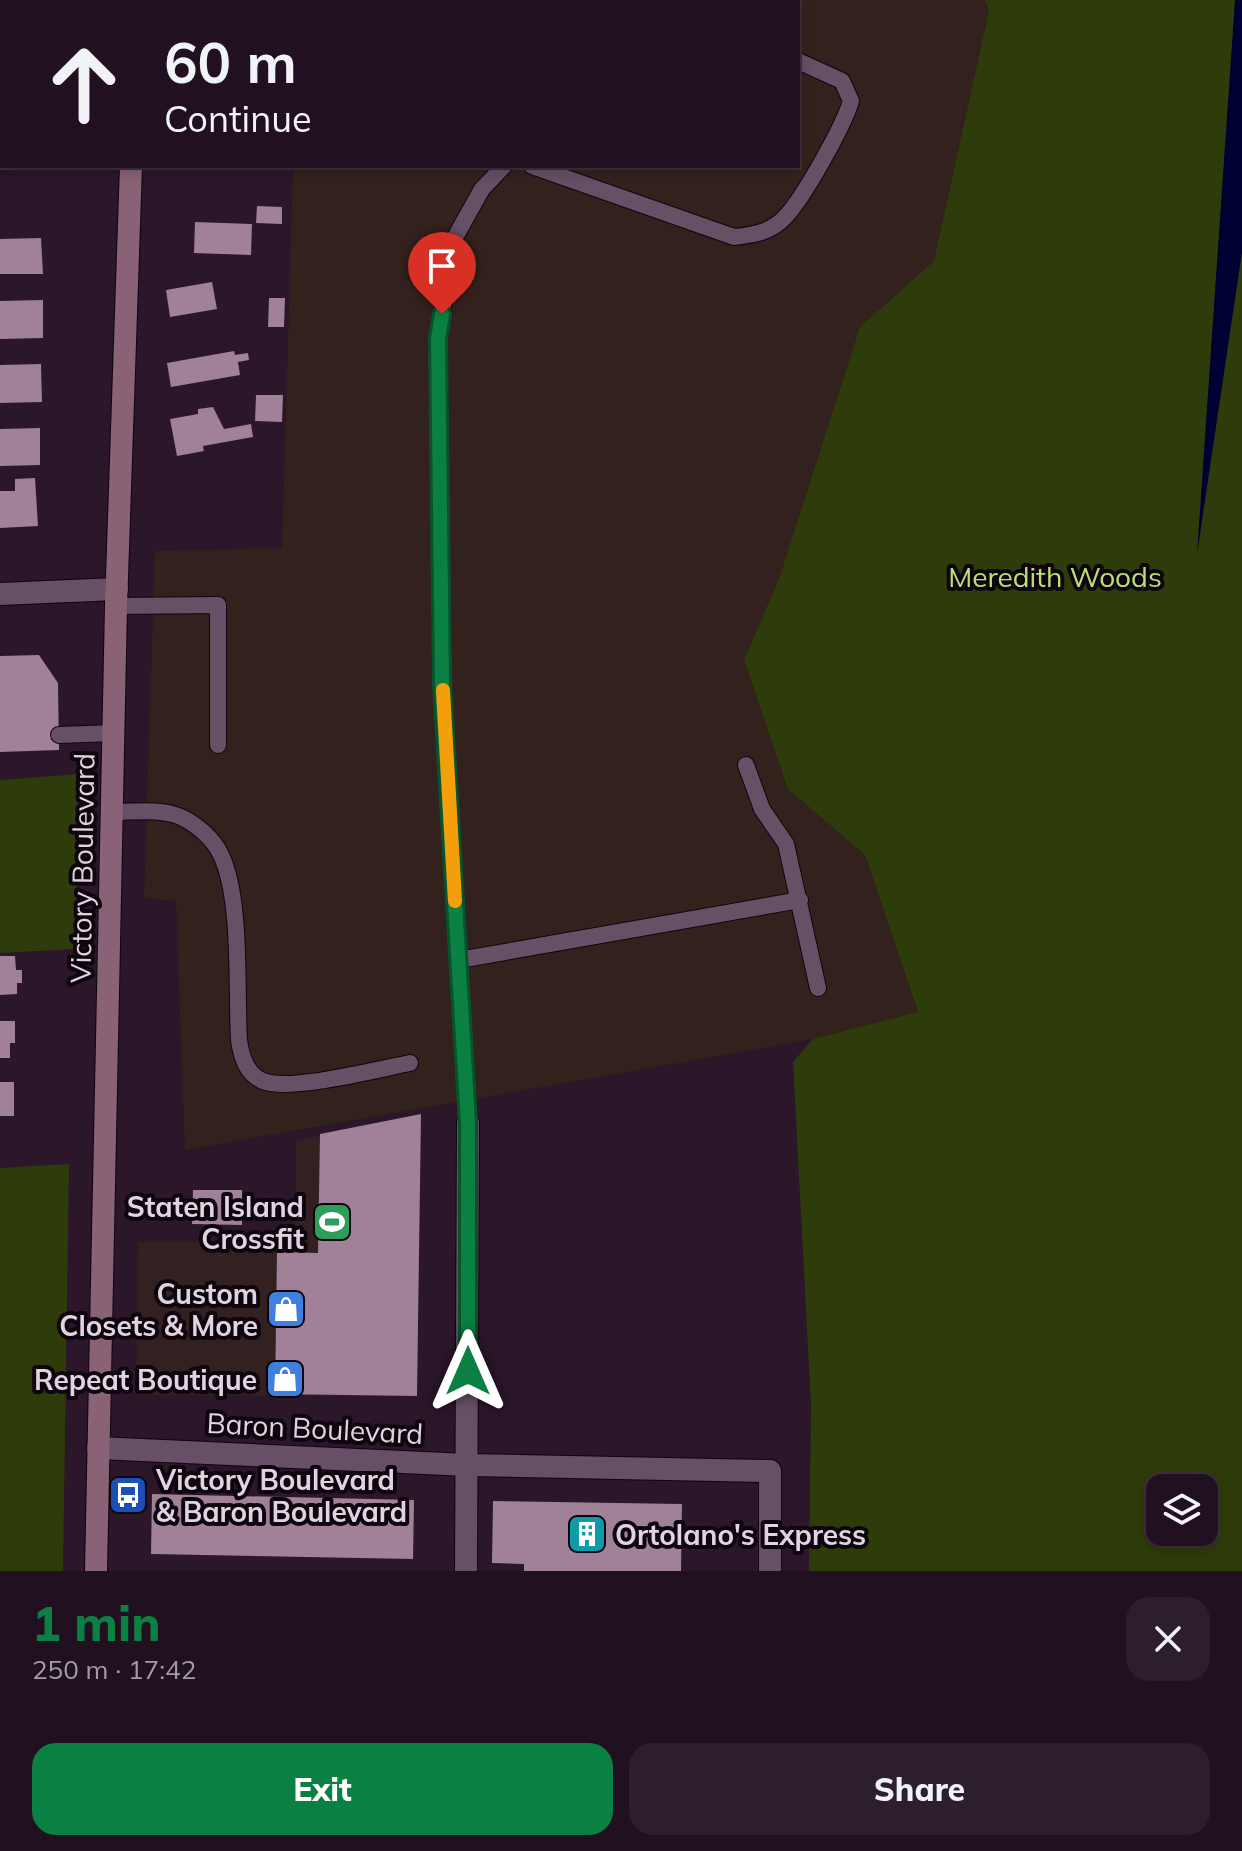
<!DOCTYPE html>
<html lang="en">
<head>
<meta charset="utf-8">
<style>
  body { margin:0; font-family:Mulish,sans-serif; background:#2d1e2d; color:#f1f3f6; height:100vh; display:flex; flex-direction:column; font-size:30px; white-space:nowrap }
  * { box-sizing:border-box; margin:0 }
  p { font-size:26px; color:#a29da5 }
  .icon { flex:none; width:44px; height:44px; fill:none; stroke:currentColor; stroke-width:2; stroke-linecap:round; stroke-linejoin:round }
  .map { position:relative; height:1571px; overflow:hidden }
  .details { display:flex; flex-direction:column; background:#201020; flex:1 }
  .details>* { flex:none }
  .top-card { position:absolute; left:0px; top:0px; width:800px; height:168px; box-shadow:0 4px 12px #0003,0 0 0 2px #3d303e; background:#201020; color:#f1f3f6; overflow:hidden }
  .fabs { position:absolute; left:1146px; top:1474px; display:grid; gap:16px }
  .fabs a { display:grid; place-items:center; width:72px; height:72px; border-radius:16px; background:#201020; box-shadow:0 4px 12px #0003,0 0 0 2px #3d303e; font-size:40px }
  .pin { position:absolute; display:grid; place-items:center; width:68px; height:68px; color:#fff; margin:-82px -34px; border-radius:50% 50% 50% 0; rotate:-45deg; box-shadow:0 0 8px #0007 }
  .pin .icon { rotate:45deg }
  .me { position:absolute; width:88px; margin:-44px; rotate:0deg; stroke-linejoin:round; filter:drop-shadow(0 0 6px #0008) }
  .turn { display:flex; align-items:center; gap:28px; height:168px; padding:0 32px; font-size:36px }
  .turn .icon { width:104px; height:104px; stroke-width:2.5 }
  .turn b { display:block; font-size:56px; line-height:68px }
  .round { display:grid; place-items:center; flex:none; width:84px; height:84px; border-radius:24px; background:#2d1e2d }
  .headline { display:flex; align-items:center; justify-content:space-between; height:136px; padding:0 32px }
  h1 { font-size:48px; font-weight:800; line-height:60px; color:#0b8043 }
  .cta { display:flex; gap:16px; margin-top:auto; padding:16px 32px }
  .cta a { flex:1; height:92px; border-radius:24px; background:#0b8043; color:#fff; font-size:32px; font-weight:800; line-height:92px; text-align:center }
  .cta a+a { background:#2d1e2d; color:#f1f3f6 }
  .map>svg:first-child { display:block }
  .commercial { fill:#332021 }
  .industrial { fill:#33211d }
  .green { fill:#2e3b0b; fill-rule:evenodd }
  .water { fill:#000032 }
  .building { fill:#a08197 }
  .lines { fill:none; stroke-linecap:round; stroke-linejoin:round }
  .service-casing { stroke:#130212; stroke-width:18 }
  .minor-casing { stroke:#130212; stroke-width:24 }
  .secondary-casing { stroke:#130212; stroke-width:24 }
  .service { stroke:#674f65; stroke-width:16 }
  .minor { stroke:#674f65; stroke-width:22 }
  .secondary { stroke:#8a6276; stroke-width:22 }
  .route-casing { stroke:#07532c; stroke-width:20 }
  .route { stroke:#0b8043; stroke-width:14 }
  .slow { stroke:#f59e0b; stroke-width:14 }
  .labels { text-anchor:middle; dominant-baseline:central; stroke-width:8; stroke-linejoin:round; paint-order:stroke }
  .park-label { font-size:28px; fill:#bce071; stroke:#0e060e }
  .street-label { font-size:28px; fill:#e2d3e0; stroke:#0e060e }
  .poi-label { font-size:28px; font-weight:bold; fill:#e2d3e0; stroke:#0e060e; text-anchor:end }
</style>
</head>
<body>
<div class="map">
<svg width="1242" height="1571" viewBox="0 0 1242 1571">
  <rect width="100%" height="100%" fill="#2b162a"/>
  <path class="commercial" d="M421,1114L417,1396L136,1395L138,1242L295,1241L296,1141Z"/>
  <path class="industrial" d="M579,0H985L1001,48L948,249L780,576L744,660L788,789L865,855L918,1013L813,1039L185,1150L176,901L144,898L155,551L282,548L293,166H798V2H574Z"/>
  <g class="green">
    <path d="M985,0H1242V1571H809L811,1405L793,1062L813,1039L918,1012L865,855L788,789L744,660L780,576L860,327L934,261L989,11ZM1160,1488H1204V1532H1160Z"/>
    <path d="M79,774L75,949L0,953V780Z"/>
    <path d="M69,1164L63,1571H0V1168Z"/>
  </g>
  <path class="water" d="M1235,0H1242V252L1197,554Z"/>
  <g class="building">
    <path d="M257,206L282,207V224L256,223Z"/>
    <path d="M195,222L252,224L251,255L194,253Z"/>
    <path d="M41,238L43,274H0V239Z"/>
    <path d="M212,282L217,309L170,317L166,290Z"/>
    <path d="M269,298H285L284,327H268Z"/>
    <path d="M43,300V338L0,339V301Z"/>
    <path d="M234,351L235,355L248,353L249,360L238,362L240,375L171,387L167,363Z"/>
    <path d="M41,364L42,402L0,403V365Z"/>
    <path d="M256,395H283L282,422L255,421Z"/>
    <path d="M213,407L224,429L251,424L253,437L203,446L204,451L177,456L170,419L198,414V409Z"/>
    <path d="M40,428V465L0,466V429Z"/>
    <path d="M35,478L38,526L0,528V491H15V479Z"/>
    <path d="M39,655L58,683L59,750L0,752V656Z"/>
    <path d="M0,956H15L16,970H22V983H17V994L0,995Z"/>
    <path d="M0,1021H15V1043H10V1058H0Z"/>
    <rect x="0" y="1082" width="14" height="34"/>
    <path d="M421,1114L417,1396L275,1394L277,1252L318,1253L320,1134Z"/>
    <path d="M193,1190H242V1225L192,1224Z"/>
    <path d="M152,1494L414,1500L413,1559L151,1554Z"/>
    <path d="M493,1501L682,1504L681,1571H524V1564L492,1563Z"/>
  </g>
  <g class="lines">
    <g class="service-casing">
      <g id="service">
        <path d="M786,2L787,0"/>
        <path d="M532,166L734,237C754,235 772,232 786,216C804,197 844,125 851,101L842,81L798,61"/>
        <path d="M116,606L218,605V745"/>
        <path d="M59,735L114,733"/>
        <path d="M746,765L762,809L786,844L818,988"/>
        <path d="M113,812C135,812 160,808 181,817C196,824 214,839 221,855C242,899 236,989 239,1040C241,1056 246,1074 263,1081C289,1092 379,1069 410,1063"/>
        <path d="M459,960L800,900"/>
        <path d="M468,1123L442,683L438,339L453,241L482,189L504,166"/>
      </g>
    </g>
    <g class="minor-casing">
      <g id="minor">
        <path d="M163,2L165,0"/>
        <path d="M0,594L117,589"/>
        <path d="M98,1448L468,1465L770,1471V1571"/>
        <path d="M466,1571L468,1123"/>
      </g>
    </g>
    <g class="secondary-casing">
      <g id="secondary">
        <path d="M138,2V0"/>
        <path d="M96,1571L116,606L131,166"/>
      </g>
    </g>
    <use href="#service" class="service"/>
    <use href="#minor" class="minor"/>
    <use href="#secondary" class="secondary"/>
  </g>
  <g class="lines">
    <g class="route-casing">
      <path id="route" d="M442,314L438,339L442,683L468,1123V1371"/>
    </g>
    <use href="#route" class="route"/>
    <path class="slow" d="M443,690L455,901"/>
  </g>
  <defs>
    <g id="stadium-square" transform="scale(2)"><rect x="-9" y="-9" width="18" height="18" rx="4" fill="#2e9e5b" stroke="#0e060e"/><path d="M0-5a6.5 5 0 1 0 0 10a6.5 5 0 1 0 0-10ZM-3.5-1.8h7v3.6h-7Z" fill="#fff"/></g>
    <g id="shop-square" transform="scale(2)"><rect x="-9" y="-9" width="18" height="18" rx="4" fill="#3f7fe0" stroke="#0e060e"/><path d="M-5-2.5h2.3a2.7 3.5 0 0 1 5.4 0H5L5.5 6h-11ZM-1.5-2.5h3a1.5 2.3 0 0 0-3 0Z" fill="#fff"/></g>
    <g id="bus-square" transform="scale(2)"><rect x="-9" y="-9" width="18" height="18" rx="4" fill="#1a4fb4" stroke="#0e060e"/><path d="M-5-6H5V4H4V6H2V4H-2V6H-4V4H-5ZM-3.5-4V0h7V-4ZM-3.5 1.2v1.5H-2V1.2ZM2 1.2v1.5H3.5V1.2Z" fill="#fff"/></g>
    <g id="building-square" transform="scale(2)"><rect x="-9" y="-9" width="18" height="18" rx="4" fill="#0f9aa8" stroke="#0e060e"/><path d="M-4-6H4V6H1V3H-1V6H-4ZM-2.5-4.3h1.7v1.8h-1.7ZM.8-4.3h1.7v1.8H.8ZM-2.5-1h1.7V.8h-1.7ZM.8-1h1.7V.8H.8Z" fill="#fff"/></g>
  </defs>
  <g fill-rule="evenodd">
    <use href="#stadium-square" x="332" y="1222"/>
    <use href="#shop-square" x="286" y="1309"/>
    <use href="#shop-square" x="285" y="1379"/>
    <use href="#bus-square" x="128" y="1495"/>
    <use href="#building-square" x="587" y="1534"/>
  </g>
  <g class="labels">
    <g class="park-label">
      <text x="1055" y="576">Meredith Woods</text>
    </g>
    <g class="street-label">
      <text transform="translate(82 868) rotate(-89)">Victory Boulevard</text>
      <text transform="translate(315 1428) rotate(3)">Baron Boulevard</text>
    </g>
    <g class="poi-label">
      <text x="304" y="1206">Staten Island<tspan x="304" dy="32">Crossfit</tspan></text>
      <text x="258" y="1293">Custom<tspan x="258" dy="32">Closets &amp; More</tspan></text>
      <text x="257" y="1379">Repeat Boutique</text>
      <text x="156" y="1479" text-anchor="start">Victory Boulevard<tspan x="156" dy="32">&amp; Baron Boulevard</tspan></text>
      <text x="615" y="1534" text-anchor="start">Ortolano's Express</text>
    </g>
  </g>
</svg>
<div class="fabs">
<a><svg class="icon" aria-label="layers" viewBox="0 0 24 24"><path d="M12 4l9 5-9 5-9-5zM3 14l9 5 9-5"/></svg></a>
</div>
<div class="pin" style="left:442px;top:314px;background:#d93025"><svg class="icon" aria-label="arrive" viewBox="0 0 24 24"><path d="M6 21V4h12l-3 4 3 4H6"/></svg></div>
<svg class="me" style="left:468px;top:1371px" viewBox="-20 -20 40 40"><path d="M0-17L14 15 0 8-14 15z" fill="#0b8043" stroke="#fff" stroke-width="4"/></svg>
<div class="top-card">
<div class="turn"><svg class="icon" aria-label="ahead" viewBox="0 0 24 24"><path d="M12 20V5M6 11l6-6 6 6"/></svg><div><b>60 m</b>Continue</div></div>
</div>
</div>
<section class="details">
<div class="headline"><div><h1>1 min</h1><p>250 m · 17:42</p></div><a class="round"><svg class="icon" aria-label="close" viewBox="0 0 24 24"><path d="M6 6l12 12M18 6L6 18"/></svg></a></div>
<div class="cta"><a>Exit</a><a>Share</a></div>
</section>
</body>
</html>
